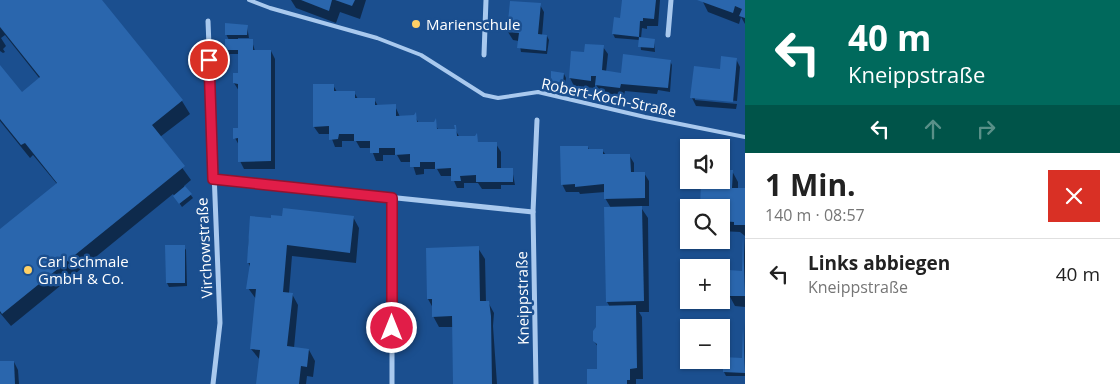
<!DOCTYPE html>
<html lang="de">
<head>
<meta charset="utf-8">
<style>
  body { margin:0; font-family:"Open Sans",sans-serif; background:#f6f6f6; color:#222; height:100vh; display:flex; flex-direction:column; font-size:19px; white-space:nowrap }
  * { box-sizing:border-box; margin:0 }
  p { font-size:16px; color:#767676 }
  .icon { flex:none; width:28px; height:28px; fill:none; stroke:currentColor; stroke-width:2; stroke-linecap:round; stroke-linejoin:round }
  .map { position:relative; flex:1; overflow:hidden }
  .drawer { display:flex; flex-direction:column; background:#fff; width:375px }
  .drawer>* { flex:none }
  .banner { background:#00695c; color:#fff; overflow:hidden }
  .fabs { position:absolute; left:680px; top:139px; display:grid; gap:10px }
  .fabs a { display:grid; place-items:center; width:50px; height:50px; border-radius:0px; background:#fff; box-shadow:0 1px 4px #0004; font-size:25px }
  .pin { position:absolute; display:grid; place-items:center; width:42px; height:42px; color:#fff; margin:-21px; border:2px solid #fff; border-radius:50%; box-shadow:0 1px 5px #0007 }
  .me { position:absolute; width:55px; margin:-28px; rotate:0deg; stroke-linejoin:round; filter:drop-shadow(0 0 4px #0008) }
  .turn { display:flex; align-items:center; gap:18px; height:105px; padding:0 20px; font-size:22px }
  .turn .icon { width:65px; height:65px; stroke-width:2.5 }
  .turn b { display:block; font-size:35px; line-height:42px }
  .lanes { display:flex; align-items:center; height:48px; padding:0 20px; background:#0003; justify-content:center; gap:25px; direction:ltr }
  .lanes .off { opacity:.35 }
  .round { display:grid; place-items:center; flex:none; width:52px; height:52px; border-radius:0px; background:#f6f6f6 }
  .overview { display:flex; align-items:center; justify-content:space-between; height:85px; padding:0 20px }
  h1 { font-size:30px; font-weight:700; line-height:38px }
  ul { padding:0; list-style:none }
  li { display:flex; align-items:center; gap:15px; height:70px; padding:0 20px; border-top:1px solid #e0e0e0 }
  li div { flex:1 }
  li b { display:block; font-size:19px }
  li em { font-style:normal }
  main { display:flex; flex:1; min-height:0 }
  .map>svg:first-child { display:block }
  .shadow { fill:#0007 }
  .building { fill:#2a66ad }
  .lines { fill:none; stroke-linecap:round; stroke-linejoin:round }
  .service { stroke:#a9c9ee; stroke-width:4 }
  .minor { stroke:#a9c9ee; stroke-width:5 }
  .route-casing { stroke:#92132f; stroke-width:12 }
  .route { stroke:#e11d48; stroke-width:9 }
  .poi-dot { fill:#ffd166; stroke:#1b4f8f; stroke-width:2 }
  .labels { text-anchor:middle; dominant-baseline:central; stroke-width:5; stroke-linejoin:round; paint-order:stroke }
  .poi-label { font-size:15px; fill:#fff; stroke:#1b4f8f; text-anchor:start }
  .street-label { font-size:15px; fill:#fff; stroke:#1b4f8f }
</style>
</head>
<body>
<main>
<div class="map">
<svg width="745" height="384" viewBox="0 0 745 384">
  <rect width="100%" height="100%" fill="#1b4f8f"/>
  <g class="shadow">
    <path d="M0,0H100L182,101L190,114L160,137L191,180L184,186L193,198L182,207L173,194L11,326L0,313V230L57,184L33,155L30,158L0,121V67L25,98L40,79L5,35L1,38L6,46L3,49L5,52L3,53L0,51Z"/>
    <path d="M291,0H366L360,19L340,12L336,23L296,8Z"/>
    <path d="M623,0H660L658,26H647V29L642,28L641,38L654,40L655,52L641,50L640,40L615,38L613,34L621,20Z"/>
    <path d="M702,0H745V24L741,17L739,24L708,12Z"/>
    <path d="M511,2L540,5L544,12L542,36H547L549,40L547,54L521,52L519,41L513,40L508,32Z"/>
    <path d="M247,26L249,38H238V40L252,41L255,51H271L275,59V169H244L240,161V147L235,138L239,129V91L234,83L239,75V54H228L226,40H229L226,34Z"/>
    <path d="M603,47L608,54L606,72L622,74L624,55L670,61L672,65L670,92L658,90L657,94L625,91L624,95L601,93L595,83V88L574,86L570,78L585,54Z"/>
    <path d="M736,59L740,67L737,101L695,97V100L737,104L736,109L696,106L692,98Z"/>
    <path d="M564,74L566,78L565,86L554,85L552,82Z"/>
    <path d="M333,85L337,92H354L358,99H374L378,106H395L400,117L415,116L419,124H435L439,131H456L460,138H476L479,144H496L501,152V169H512L515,185H501V189H482L478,183H464V188H457L452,176H441L437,169H424V174L416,175L412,162H401L397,155H383V161H376L371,148H360L356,141H342V147H335L330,134H319L314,127Z"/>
    <path d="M588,147L589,150H602L606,155H629L634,163V173H644L649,181V206H640L648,218L649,312H639L642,317L643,379H636V384H588L598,370V347L594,341L610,307L607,302L611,208L605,198V192L580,194L579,192H566L562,184Z"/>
    <path d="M732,171L738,182V189H745V307L735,306L729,295L743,272L745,236L740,232L721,231V208L702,180H721Z"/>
    <path d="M353,217L359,228L356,263L292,256L289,293L292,294L298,305L294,348L309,350L315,361L313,377L307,376L306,384H257L260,360L251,349L256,299L248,288L250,267L248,262V247L251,218L272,220Z"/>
    <path d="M184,247L186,250L187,286L169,287L167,283Z"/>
    <path d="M478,248L485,259L486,303L488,302L494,313L493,326L497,384H455L454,327H439L433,316V308L428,299L427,249Z"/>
    <path d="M745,319V376H726L724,372L744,362Z"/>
    <path d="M0,362H14L18,370L19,384H0Z"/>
  </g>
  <g class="building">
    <path d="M0,0H102L183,100L152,125L185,166L2,314L0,311V229L57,183L25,143L21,145L0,119V65L22,92L40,77L0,27Z"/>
    <path d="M301,0H332L329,11Z"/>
    <path d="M335,0H355L352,6Z"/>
    <path d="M622,0H656L654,19L643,18V21H640L639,37L612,34L614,17L620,18Z"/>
    <path d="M697,0H745V18L739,16L742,9L735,6L733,13Z"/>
    <path d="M510,1L541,3L538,34L547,35L546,51L517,48L519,33L507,32Z"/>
    <path d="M225,23L248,25L247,35H225Z"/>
    <path d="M639,37L655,39L654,48L638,47Z"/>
    <path d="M225,39H253V50H271V161L238,162V138L233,139V128H238V84L233,83V73H238V50H225Z"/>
    <path d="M585,44L604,45L602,70L621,73L623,54L671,60L668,88L621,84L620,88L595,85L596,76H591V81L569,78L571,51L584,52Z"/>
    <path d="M721,56L737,58L733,102L690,98L694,66L720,69Z"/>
    <path d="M551,71L564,73L563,83L551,82Z"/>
    <path d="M313,84H334V91H355V98H375V105L396,104V116L414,115L416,112L417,122H434L436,118L437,129H455L454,125H456L457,136H475L477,133L478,142H497V168H513V182H476V175L460,176L461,181H451V168L435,169V162H420V167H410V154L395,155V148H379V153H370V141H354V134H339L338,139L329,140V126L313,127Z"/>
    <path d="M560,146H588V149H603V154H630L631,172H645V198L604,199V184L575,187V184L561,185Z"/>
    <path d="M721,170H733L732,188H745V225H734V222L721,221V208H700L701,180H721Z"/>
    <path d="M185,186L192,194L179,204L173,196Z"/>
    <path d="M642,206L644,301L606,302L604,207Z"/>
    <path d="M283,208L354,216L350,253L287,245L283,292L293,293L287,346L309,349L307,367L301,366L299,384H256L260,350L250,349L256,289H246L250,263H247L250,216L271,218V215L282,216Z"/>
    <path d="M743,236L745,296H728L729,270L742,271Z"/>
    <path d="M165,245H185V283H166Z"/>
    <path d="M479,246L480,301H489L491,316L492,384H453L452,316L432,317V299H427L426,248Z"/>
    <path d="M636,305L637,368L630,369V380H627V384H587V369H597V344L593,341V331L596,327V306Z"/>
    <path d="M743,328L745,373L723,372V357L742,358Z"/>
    <path d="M0,361H14L15,384H0Z"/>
  </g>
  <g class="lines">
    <path class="service" d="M249,0L270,8L377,38L421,55L484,95L498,98L538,92L645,117L745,137"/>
    <g class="minor">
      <path d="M208,21L220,323L213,384"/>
      <path d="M668,35L671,0"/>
      <path d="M484,55L486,0"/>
      <path d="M213,179L533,212"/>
      <path d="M392,384V198"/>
      <path d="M536,384L533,212L537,120"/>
    </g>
  </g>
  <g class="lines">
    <g class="route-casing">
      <path id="route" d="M209,60L213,179L392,198V328"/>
    </g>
    <use href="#route" class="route"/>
  </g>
  <g class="poi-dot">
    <circle cx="416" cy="24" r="5"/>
    <circle cx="28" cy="270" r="5"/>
  </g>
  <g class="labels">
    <g class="poi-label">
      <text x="426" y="24">Marienschule</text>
      <text x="38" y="261">Carl Schmale<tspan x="38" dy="17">GmbH &amp; Co.</tspan></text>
    </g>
    <g class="street-label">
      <text transform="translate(609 97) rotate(12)">Robert-Koch-Straße</text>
      <text transform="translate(204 248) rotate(-93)">Virchowstraße</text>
      <text transform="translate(522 298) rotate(-91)">Kneippstraße</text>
    </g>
  </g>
</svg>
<div class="fabs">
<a><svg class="icon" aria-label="sound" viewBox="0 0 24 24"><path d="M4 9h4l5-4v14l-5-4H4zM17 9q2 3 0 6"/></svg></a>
<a><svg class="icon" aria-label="search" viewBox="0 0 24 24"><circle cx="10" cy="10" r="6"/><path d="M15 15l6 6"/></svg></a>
<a>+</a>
<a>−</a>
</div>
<div class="pin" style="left:209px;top:60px;background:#d93025"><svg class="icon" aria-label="arrive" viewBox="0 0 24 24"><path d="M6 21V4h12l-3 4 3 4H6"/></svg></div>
<svg class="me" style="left:392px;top:328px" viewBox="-20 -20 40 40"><circle r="17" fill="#e11d48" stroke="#fff" stroke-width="3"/><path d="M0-11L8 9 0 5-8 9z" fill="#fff"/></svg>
</div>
<section class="drawer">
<div class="banner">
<div class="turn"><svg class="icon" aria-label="left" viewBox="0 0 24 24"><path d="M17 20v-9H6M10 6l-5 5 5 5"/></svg><div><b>40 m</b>Kneippstraße</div></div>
<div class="lanes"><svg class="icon" aria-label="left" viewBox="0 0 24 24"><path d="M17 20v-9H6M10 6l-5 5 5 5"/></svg><svg class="icon off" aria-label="ahead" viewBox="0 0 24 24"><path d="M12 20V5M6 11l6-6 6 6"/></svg><svg class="icon off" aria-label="right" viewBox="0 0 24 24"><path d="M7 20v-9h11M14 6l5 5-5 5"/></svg></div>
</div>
<div class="overview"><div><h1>1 Min.</h1><p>140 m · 08:57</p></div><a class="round" style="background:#d93025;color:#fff"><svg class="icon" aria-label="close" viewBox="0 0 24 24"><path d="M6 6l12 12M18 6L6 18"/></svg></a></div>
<ul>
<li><svg class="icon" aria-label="left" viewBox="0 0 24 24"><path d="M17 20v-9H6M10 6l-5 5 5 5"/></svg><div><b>Links abbiegen</b><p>Kneippstraße</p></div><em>40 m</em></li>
</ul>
</section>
</main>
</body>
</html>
